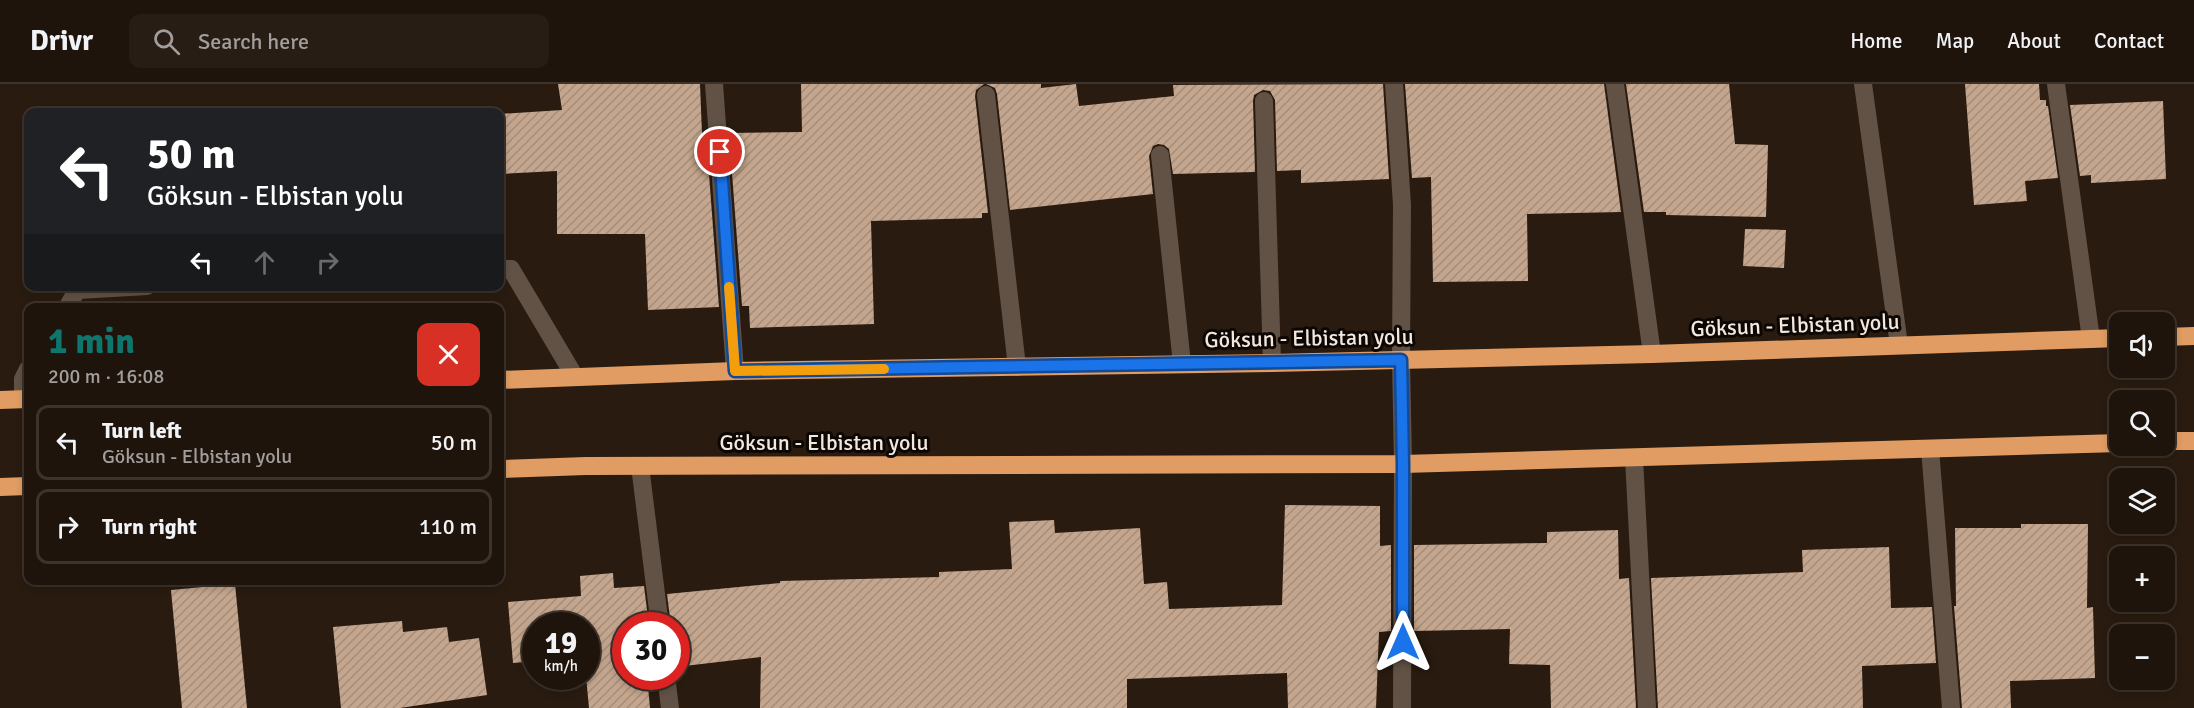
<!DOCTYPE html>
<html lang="en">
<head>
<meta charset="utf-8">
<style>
  body { margin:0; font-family:Signika,sans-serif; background:#271d14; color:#f1f3f6; height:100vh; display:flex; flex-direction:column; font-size:22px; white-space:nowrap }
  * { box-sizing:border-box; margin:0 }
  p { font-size:20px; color:#a19e9d }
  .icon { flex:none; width:33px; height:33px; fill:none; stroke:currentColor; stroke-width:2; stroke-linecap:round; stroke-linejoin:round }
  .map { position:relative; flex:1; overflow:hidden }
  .panel { position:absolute; left:24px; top:219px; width:480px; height:282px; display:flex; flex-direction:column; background:#1f140b; border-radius:12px; box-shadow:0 3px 9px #0003,0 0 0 2px #3c332c }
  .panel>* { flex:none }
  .top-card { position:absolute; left:24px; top:24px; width:480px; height:183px; border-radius:12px; box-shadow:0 3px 9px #0003,0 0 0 2px #3c332c; background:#202124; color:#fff; overflow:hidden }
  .fabs { position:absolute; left:2109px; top:228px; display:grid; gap:12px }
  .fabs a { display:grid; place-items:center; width:66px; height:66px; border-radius:12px; background:#1f140b; box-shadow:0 3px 9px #0003,0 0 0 2px #3c332c; font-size:30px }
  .speed { position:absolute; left:522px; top:528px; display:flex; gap:12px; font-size:30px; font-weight:700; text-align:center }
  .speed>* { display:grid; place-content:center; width:78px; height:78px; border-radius:50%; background:#1f140b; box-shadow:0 3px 9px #0003,0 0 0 2px #3c332c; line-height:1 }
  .speed small { font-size:15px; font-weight:400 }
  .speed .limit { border:9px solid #d22; background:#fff; color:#111 }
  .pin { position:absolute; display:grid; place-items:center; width:51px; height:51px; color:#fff; margin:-26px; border:3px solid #fff; border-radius:50%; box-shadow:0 2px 6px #0007 }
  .me { position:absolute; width:66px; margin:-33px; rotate:0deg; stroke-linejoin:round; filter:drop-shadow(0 0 4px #0008) }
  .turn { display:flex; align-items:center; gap:21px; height:126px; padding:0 24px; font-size:27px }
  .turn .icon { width:78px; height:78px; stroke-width:2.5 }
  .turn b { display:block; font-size:42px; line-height:51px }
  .lanes { display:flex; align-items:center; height:57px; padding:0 24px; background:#0003; justify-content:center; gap:30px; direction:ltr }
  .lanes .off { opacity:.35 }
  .round { display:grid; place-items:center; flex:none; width:63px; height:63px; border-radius:12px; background:#271d14 }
  .headline { display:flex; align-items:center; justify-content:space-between; height:102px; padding:0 24px }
  h1 { font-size:36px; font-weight:700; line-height:45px; color:#0f766e }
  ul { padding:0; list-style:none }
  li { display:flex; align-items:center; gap:18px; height:75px; margin:0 12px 9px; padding:0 12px; border:3px solid #3c332c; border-radius:12px }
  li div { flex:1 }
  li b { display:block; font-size:22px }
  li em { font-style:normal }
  header { display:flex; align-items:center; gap:36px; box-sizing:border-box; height:84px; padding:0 30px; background:#1f140b; border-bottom:2px solid #3c332c }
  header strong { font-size:28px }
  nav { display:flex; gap:33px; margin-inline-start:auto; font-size:21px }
  .search { width:420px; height:54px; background:#271d14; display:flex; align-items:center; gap:15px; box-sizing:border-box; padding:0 21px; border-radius:12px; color:#a19e9d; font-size:22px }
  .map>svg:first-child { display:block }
  .building { fill:url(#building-hatch) }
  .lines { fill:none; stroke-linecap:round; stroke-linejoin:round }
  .lane { stroke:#625245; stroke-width:18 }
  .street { stroke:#625245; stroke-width:18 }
  .highway { stroke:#e09c63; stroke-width:18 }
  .route-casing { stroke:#114b97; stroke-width:15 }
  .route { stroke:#1a73e8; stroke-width:10 }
  .slow { stroke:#f59e0b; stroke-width:10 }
  .labels { text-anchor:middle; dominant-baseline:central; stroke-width:6; stroke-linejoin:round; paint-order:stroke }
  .street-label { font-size:22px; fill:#f2e8e0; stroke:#0d0704 }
</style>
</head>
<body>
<header>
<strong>Drivr</strong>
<div class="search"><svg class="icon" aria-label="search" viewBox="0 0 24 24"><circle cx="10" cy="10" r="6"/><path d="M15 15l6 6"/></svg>Search here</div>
<nav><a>Home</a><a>Map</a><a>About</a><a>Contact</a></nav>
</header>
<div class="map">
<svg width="2194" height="624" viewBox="0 0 2194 624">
  <defs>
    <pattern id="building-hatch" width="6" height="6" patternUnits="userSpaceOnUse" patternTransform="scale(1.5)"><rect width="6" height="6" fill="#c4a58d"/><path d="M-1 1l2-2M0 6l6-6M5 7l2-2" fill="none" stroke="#a58d7a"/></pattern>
  </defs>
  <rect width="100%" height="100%" fill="#291b0f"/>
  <g class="building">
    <path d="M558,0H700L702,50H706L719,223L648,226L645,150H557V87L500,90V30L562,26Z"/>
    <path d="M801,0H984L976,6L975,12L988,129H982V134L871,137L874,240L750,244L749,222H742L729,49L802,48Z"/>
    <path d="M986,0H1041V4L1076,0L1079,22L1174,12L1173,1L1383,0L1389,95L1301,99V86L1277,87L1275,16L1270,7L1263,6L1254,11L1253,17L1255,88L1173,90L1169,65L1164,61L1158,60L1153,62L1149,72L1153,110L1010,126L997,10L995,4Z"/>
    <path d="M1405,0H1604L1621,128L1527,130L1528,197L1433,198L1431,93L1412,94Z"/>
    <path d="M1626,0H1729L1735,60L1768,61L1766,133L1666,131V128H1644Z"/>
    <path d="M1965,0H2039L2040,16H2046V22H2048L2058,94L2025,97L2027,117L1974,121Z"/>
    <path d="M2163,17L2166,95L2091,99V91L2080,92L2070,21Z"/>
    <path d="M1745,145L1786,146L1784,184L1743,182Z"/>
    <path d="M1285,421L1380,422V462L1391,461V547L1379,548L1376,624H1288L1287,589L1127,595V624H760L761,573L676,583V542H671L667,510L780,499V497L939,493V488L1012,485L1009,438L1054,436L1055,449L1140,444L1144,500L1167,498L1169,525L1282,521Z"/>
    <path d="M2021,440H2088L2087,524L2093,523L2095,594L2010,597L2011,624H1962L1954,522H1956L1955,444H2021Z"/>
    <path d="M1618,446L1619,495L1629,494L1636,624H1551L1550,581L1509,580L1510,545L1414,547V461L1547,459V448Z"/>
    <path d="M1889,463L1891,524L1932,523L1936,579L1862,582L1863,624H1658L1651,494L1803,488L1802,466Z"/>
    <path d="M613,489L614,504L644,502L649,542H626V592H647L650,624H589L586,592V542H536V577L513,579L508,518L581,512L580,492Z"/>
    <path d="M235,500L247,624H182L171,506Z"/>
    <path d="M402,537L403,548L447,543L449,558L479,554L487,611L400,624H341L333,543Z"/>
  </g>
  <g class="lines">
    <g class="lane">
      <path d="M500,185H511L575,293"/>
      <path d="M67,224L77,206L147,202"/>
      <path d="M23,315V295L28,285"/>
    </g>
    <g class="street">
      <path d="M714,0L735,287"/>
      <path d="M1394,0L1402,121L1401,276L1403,380L1402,624"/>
      <path d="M1615,0L1652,270"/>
      <path d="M1863,0L1899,261"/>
      <path d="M2056,0L2091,255"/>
      <path d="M986,11L1017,283"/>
      <path d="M1264,17L1272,279"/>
      <path d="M1160,71L1182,280"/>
      <path d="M1930,365L1951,624"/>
      <path d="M1634,374L1647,624"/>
      <path d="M640,382L660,542"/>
      <path d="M666,592L670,624"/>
    </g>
    <g class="highway">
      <path d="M2164,253L2194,252"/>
      <path d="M500,296L735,287L1272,279L1652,270L2120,254"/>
      <path d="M0,316L28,315"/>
      <path d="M2164,357H2194"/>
      <path d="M500,385L586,382L1403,380L2120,359"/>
      <path d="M0,403L28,402"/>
    </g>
  </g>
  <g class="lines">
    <g class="route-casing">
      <path id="route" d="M720,68L735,287L1401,276L1403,380V558"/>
    </g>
    <use href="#route" class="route"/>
    <path class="slow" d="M729,203L735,287L884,285"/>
  </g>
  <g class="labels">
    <g class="street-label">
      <text transform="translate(1795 241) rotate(-2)">Göksun - Elbistan yolu</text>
      <text transform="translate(1309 254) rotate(-1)">Göksun - Elbistan yolu</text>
      <text x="824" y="358">Göksun - Elbistan yolu</text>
    </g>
  </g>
</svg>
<div class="fabs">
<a><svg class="icon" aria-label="sound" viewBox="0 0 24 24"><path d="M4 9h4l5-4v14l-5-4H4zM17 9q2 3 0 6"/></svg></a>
<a><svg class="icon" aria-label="search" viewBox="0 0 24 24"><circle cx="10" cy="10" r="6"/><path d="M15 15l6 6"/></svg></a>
<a><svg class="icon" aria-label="layers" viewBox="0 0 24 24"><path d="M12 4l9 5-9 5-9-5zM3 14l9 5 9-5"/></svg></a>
<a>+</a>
<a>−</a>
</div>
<div class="speed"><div>19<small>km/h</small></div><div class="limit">30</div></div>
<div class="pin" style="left:720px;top:68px;background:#d93025"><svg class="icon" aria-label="arrive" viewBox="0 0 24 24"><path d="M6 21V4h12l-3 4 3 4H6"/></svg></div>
<svg class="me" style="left:1403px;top:558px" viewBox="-20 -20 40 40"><path d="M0-17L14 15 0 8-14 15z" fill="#1a73e8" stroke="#fff" stroke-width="4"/></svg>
<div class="top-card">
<div class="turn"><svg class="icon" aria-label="left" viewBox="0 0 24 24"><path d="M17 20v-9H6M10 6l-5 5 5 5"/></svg><div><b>50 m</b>Göksun - Elbistan yolu</div></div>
<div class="lanes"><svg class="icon" aria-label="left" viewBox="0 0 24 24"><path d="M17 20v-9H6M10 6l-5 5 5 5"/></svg><svg class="icon off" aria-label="ahead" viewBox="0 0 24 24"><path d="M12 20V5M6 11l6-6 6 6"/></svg><svg class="icon off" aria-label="right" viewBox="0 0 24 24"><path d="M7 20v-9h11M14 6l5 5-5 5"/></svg></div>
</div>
<section class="panel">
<div class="headline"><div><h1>1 min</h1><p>200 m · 16:08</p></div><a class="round" style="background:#d93025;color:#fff"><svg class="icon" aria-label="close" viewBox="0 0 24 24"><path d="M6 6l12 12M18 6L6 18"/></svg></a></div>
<ul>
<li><svg class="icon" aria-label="left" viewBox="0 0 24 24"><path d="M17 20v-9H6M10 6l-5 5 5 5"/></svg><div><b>Turn left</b><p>Göksun - Elbistan yolu</p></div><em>50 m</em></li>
<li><svg class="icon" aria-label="right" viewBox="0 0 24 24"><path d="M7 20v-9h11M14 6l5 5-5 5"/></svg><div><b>Turn right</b></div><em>110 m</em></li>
</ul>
</section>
</div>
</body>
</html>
